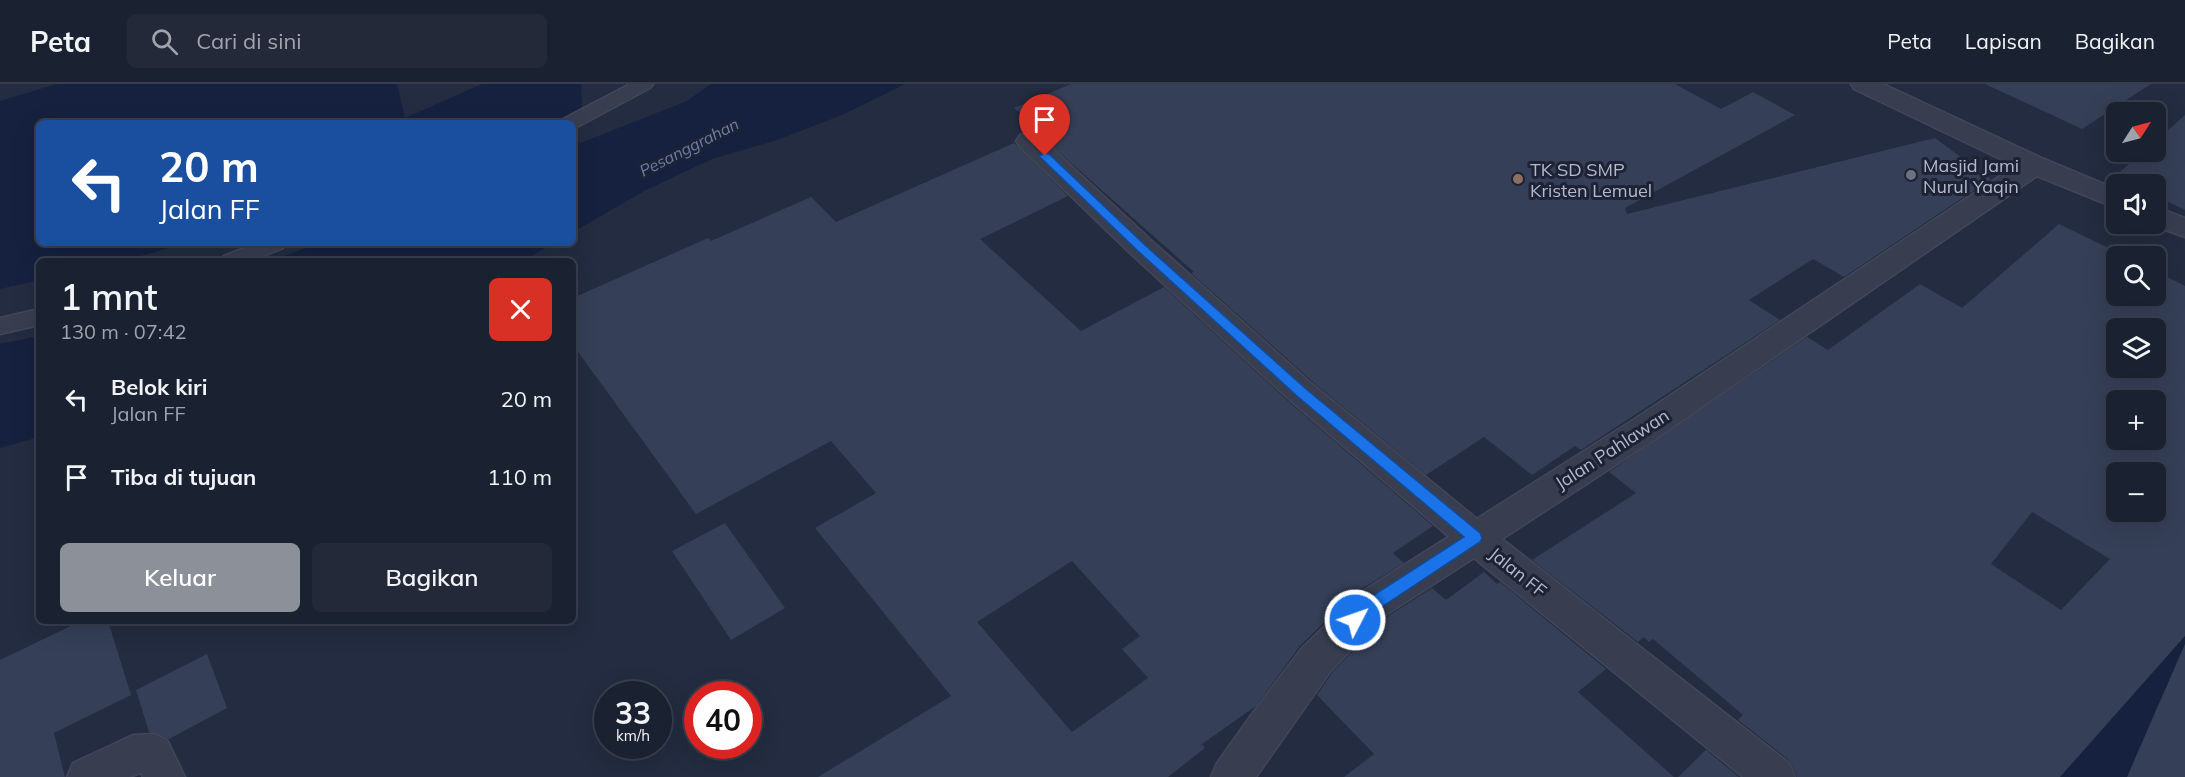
<!DOCTYPE html>
<html lang="id">
<head>
<meta charset="utf-8">
<style>
  body { margin:0; font-family:Mulish,sans-serif; background:#232938; color:#f1f3f6; height:100vh; display:flex; flex-direction:column; font-size:22px; white-space:nowrap }
  * { box-sizing:border-box; margin:0 }
  p { font-size:20px; color:#9fa3ab }
  .icon { flex:none; width:33px; height:33px; fill:none; stroke:currentColor; stroke-width:2; stroke-linecap:round; stroke-linejoin:round }
  .map { position:relative; flex:1; overflow:hidden }
  .drawer { position:absolute; left:36px; top:174px; width:540px; height:366px; display:flex; flex-direction:column; background:#1a2130; border-radius:9px; box-shadow:0 6px 24px #0002,0 0 0 2px #383e4c }
  .drawer>* { flex:none }
  .banner { position:absolute; left:36px; top:36px; width:540px; height:126px; border-radius:9px; box-shadow:0 6px 24px #0002,0 0 0 2px #383e4c; background:#1a4fa0; color:#fff; overflow:hidden }
  .needle { width:39px; rotate:54deg }
  .buttons { position:absolute; left:2106px; top:18px; display:grid; gap:12px }
  .buttons a { display:grid; place-items:center; width:60px; height:60px; border-radius:9px; background:#1a2130; box-shadow:0 6px 24px #0002,0 0 0 2px #383e4c; font-size:30px }
  .speed { position:absolute; left:594px; top:597px; display:flex; gap:12px; font-size:30px; font-weight:700; text-align:center }
  .speed>* { display:grid; place-content:center; width:78px; height:78px; border-radius:50%; background:#1a2130; box-shadow:0 6px 24px #0002,0 0 0 2px #383e4c; line-height:1 }
  .speed small { font-size:15px; font-weight:400 }
  .speed .limit { border:9px solid #d22; background:#fff; color:#111 }
  .pin { position:absolute; display:grid; place-items:center; width:51px; height:51px; color:#fff; margin:-62px -26px; border-radius:50% 50% 50% 0; rotate:-45deg; box-shadow:0 0 6px #0007 }
  .pin .icon { rotate:45deg }
  .me { position:absolute; width:66px; margin:-33px; rotate:49deg; stroke-linejoin:round; filter:drop-shadow(0 0 4px #0008) }
  .turn { display:flex; align-items:center; gap:21px; height:126px; padding:0 24px; font-size:27px }
  .turn .icon { width:78px; height:78px; stroke-width:2.5 }
  .turn b { display:block; font-size:42px; line-height:51px }
  .round { display:grid; place-items:center; flex:none; width:63px; height:63px; border-radius:9px; background:#232938 }
  .head { display:flex; align-items:center; justify-content:space-between; height:102px; padding:0 24px }
  h1 { font-size:36px; font-weight:600; line-height:45px }
  .primary-button { display:flex; gap:12px; margin-top:auto; padding:12px 24px }
  .primary-button a { flex:1; height:69px; border-radius:9px; background:#8c9099; color:#fff; font-size:24px; font-weight:600; line-height:69px; text-align:center }
  .primary-button a+a { background:#232938; color:#f1f3f6 }
  ul { padding:0; list-style:none }
  li { display:flex; align-items:center; gap:18px; height:78px; padding:0 24px }
  li div { flex:1 }
  li b { display:block; font-size:22px }
  li em { font-style:normal }
  header { display:flex; align-items:center; gap:36px; box-sizing:border-box; height:84px; padding:0 30px; background:#1a2130; border-bottom:2px solid #383e4c }
  header strong { font-size:28px }
  nav { display:flex; gap:33px; margin-inline-start:auto; font-size:21px }
  .search { width:420px; height:54px; background:#232938; display:flex; align-items:center; gap:15px; box-sizing:border-box; padding:0 21px; border-radius:9px; color:#9fa3ab; font-size:22px }
  .map>svg:first-child { display:block }
  .water { fill:#16213f }
  .lines { fill:none; stroke-linecap:round; stroke-linejoin:round }
  .river { fill:#16213f; fill-rule:evenodd }
  .building { fill:#353f57; fill-rule:evenodd }
  .service-casing { stroke:#414759; stroke-width:3 }
  .minor-casing { stroke:#414759; stroke-width:3 }
  .tertiary-casing { stroke:#414759; stroke-width:3 }
  .service { fill:#383e50; fill-rule:evenodd }
  .minor { fill:#383e50; fill-rule:evenodd }
  .tertiary { fill:#383e50; fill-rule:evenodd }
  .route { fill:#1a73e8; stroke:#114b97; stroke-width:1.5 }
  .worship-dot { fill:#6b7280; stroke:#1d2335; stroke-width:2 }
  .education-dot { fill:#8d6e63; stroke:#1d2335; stroke-width:2 }
  .labels { text-anchor:middle; dominant-baseline:central; stroke-width:6; stroke-linejoin:round; paint-order:stroke }
  .far-water-label { font-size:16px; font-style:italic; fill:#6b7eab; stroke:#1d2335 }
  .poi-label { font-size:18px; fill:#b4bacb; stroke:#1d2335; text-anchor:start }
  .street-label { font-size:18px; fill:#b4bacb; stroke:#1d2335 }
</style>
</head>
<body>
<header>
<strong>Peta</strong>
<div class="search"><svg class="icon" aria-label="search" viewBox="0 0 24 24"><circle cx="10" cy="10" r="6"/><path d="M15 15l6 6"/></svg>Cari di sini</div>
<nav><a>Peta</a><a>Lapisan</a><a>Bagikan</a></nav>
</header>
<div class="map">
<svg width="2185" height="693" viewBox="0 0 2185 693">
  <rect width="100%" height="100%" fill="#232c40"/>
  <g class="water">
    <path d="M57,0H397L405,34L482,0H581L582,31L558,39H39V159H186L123,177H39V196L0,205V17Z"/>
    <path d="M711,0H905L842,31L777,56L712,75L646,106L573,148V62L687,17Z"/>
    <path d="M319,159H554L523,177H271Z"/>
    <path d="M39,252V353L0,364V260Z"/>
  </g>
  <g class="lines">
    <path class="river" d="M2185,471V594L2133,693H2030L2045,660L2154,482Z"/>
  </g>
  <g class="building">
    <path d="M1071,0H1675L1721,25L1753,8L1795,31L1625,124L1627,130L1935,54L1991,95L1844,193L1813,175L1749,216L1780,236L1581,366L1575,362L1532,391L1484,353L1426,391L1313,298L1191,189L1194,188L1035,47L1040,45L1014,24Z"/>
    <path d="M1985,0H2151L2082,45Z"/>
    <path d="M2185,31V126L2156,112V100H2133L2115,92L2143,68H2156V57Z"/>
    <path d="M1014,59L1068,112L980,155L1081,247L1164,203L1289,318L1433,442L1393,469L1404,479L1353,510L1300,562L1256,622L1202,660L1205,664L1168,693H818L951,612L815,444L876,409L831,357L696,430L573,261V214L708,154L711,157L811,113L836,138ZM1072,477L1140,552L1122,565L1148,594L1072,648L977,538Z"/>
    <path d="M2059,140L2125,172H2116V212H2156V187L2185,202V552L2060,693H1797L1790,677L1738,636L1743,631L1653,555L1649,558L1644,553L1638,558L1532,476L1636,409L1609,388L1807,253L1828,266L1920,200L1962,224ZM2116,244H2156V284H2116ZM2116,316H2156V356H2116ZM2116,388H2156V428H2116ZM2032,428L2110,475L2061,526L1991,480Z"/>
    <path d="M725,439L785,524L731,556L672,467Z"/>
    <path d="M1484,488L1497,500L1500,498L1606,585L1578,608L1674,693H1344L1374,670L1317,611L1332,589L1382,536L1432,504L1446,516Z"/>
    <path d="M81,537H108L131,611L54,649L65,693H0V576Z"/>
    <path d="M2185,560V693H2127Z"/>
    <path d="M207,570L227,624L169,655L149,648L136,606Z"/>
    <path d="M1706,666L1739,693H1678Z"/>
  </g>
  <g class="lines">
    <g class="service-casing">
      <g id="service">
        <path d="M630,0H653L650,4L577,43L573,44V39H561L563,35Z"/>
        <path d="M257,159H286L283,164L251,177H220L224,172Z"/>
        <path d="M39,225V241L0,250V234Z"/>
      </g>
    </g>
    <g class="minor-casing">
      <g id="minor">
        <path d="M1029,49L1038,51L1152,157L1312,300L1488,444L1493,454L1488,464L1475,468L1462,464L1290,316L1132,171L1020,63L1016,57L1020,51Z"/>
        <path d="M153,650L167,656L185,693H143L141,689L129,693H67L73,679L133,651Z"/>
      </g>
    </g>
    <g class="tertiary-casing">
      <g id="tertiary">
        <path d="M1851,0H1883L2044,75L2116,105V124L2037,92L1657,354L1502,455L1789,679L1795,693H1743L1474,474L1381,534L1330,588L1256,693H1211L1217,679L1249,634L1302,564L1355,512L1633,336L2015,82L1854,5Z"/>
        <path d="M2156,123L2185,134V153L2149,140H2156Z"/>
      </g>
    </g>
    <use href="#service" class="service"/>
    <use href="#minor" class="minor"/>
    <use href="#tertiary" class="tertiary"/>
  </g>
  <path class="route" d="M1045,69L1049,70L1146,162L1306,305L1480,449L1482,454L1480,458L1374,528C1366,535 1361,545 1350,541L1347,536L1363,518L1464,453L1297,312L1138,167L1041,74L1039,72Z"/>
  <circle class="worship-dot" cx="1911" cy="91" r="6"/>
  <circle class="education-dot" cx="1518" cy="95" r="6"/>
  <g class="labels">
    <g class="far-water-label">
      <text transform="translate(689 63) rotate(-27)">Pesanggrahan</text>
    </g>
    <g class="poi-label">
      <text x="1923" y="81">Masjid Jami<tspan x="1923" dy="21">Nurul Yaqin</tspan></text>
      <text x="1530" y="85">TK SD SMP<tspan x="1530" dy="21">Kristen Lemuel</tspan></text>
    </g>
    <g class="street-label">
      <text transform="translate(1612 365) rotate(-33)">Jalan Pahlawan</text>
      <text transform="translate(1518 488) rotate(39)">Jalan FF</text>
    </g>
  </g>
</svg>
<div class="buttons">
<a><svg class="needle" viewBox="-14 -14 28 28"><path d="M0-13l5 13h-10z" fill="#e53935"/><path d="M0 13l5-13h-10z" fill="#9fa3ab"/></svg></a>
<a><svg class="icon" aria-label="sound" viewBox="0 0 24 24"><path d="M4 9h4l5-4v14l-5-4H4zM17 9q2 3 0 6"/></svg></a>
<a><svg class="icon" aria-label="search" viewBox="0 0 24 24"><circle cx="10" cy="10" r="6"/><path d="M15 15l6 6"/></svg></a>
<a><svg class="icon" aria-label="layers" viewBox="0 0 24 24"><path d="M12 4l9 5-9 5-9-5zM3 14l9 5 9-5"/></svg></a>
<a>+</a>
<a>−</a>
</div>
<div class="speed"><div>33<small>km/h</small></div><div class="limit">40</div></div>
<div class="pin" style="left:1045px;top:72px;background:#d93025"><svg class="icon" aria-label="arrive" viewBox="0 0 24 24"><path d="M6 21V4h12l-3 4 3 4H6"/></svg></div>
<svg class="me" style="left:1355px;top:536px" viewBox="-20 -20 40 40"><circle r="17" fill="#1a73e8" stroke="#fff" stroke-width="3"/><path d="M0-11L8 9 0 5-8 9z" fill="#fff"/></svg>
<div class="banner">
<div class="turn"><svg class="icon" aria-label="left" viewBox="0 0 24 24"><path d="M17 20v-9H6M10 6l-5 5 5 5"/></svg><div><b>20 m</b>Jalan FF</div></div>
</div>
<section class="drawer">
<div class="head"><div><h1>1 mnt</h1><p>130 m · 07:42</p></div><a class="round" style="background:#d93025;color:#fff"><svg class="icon" aria-label="close" viewBox="0 0 24 24"><path d="M6 6l12 12M18 6L6 18"/></svg></a></div>
<ul>
<li><svg class="icon" aria-label="left" viewBox="0 0 24 24"><path d="M17 20v-9H6M10 6l-5 5 5 5"/></svg><div><b>Belok kiri</b><p>Jalan FF</p></div><em>20 m</em></li>
<li><svg class="icon" aria-label="arrive" viewBox="0 0 24 24"><path d="M6 21V4h12l-3 4 3 4H6"/></svg><div><b>Tiba di tujuan</b></div><em>110 m</em></li>
</ul>
<div class="primary-button"><a>Keluar</a><a>Bagikan</a></div>
</section>
</div>
</body>
</html>
